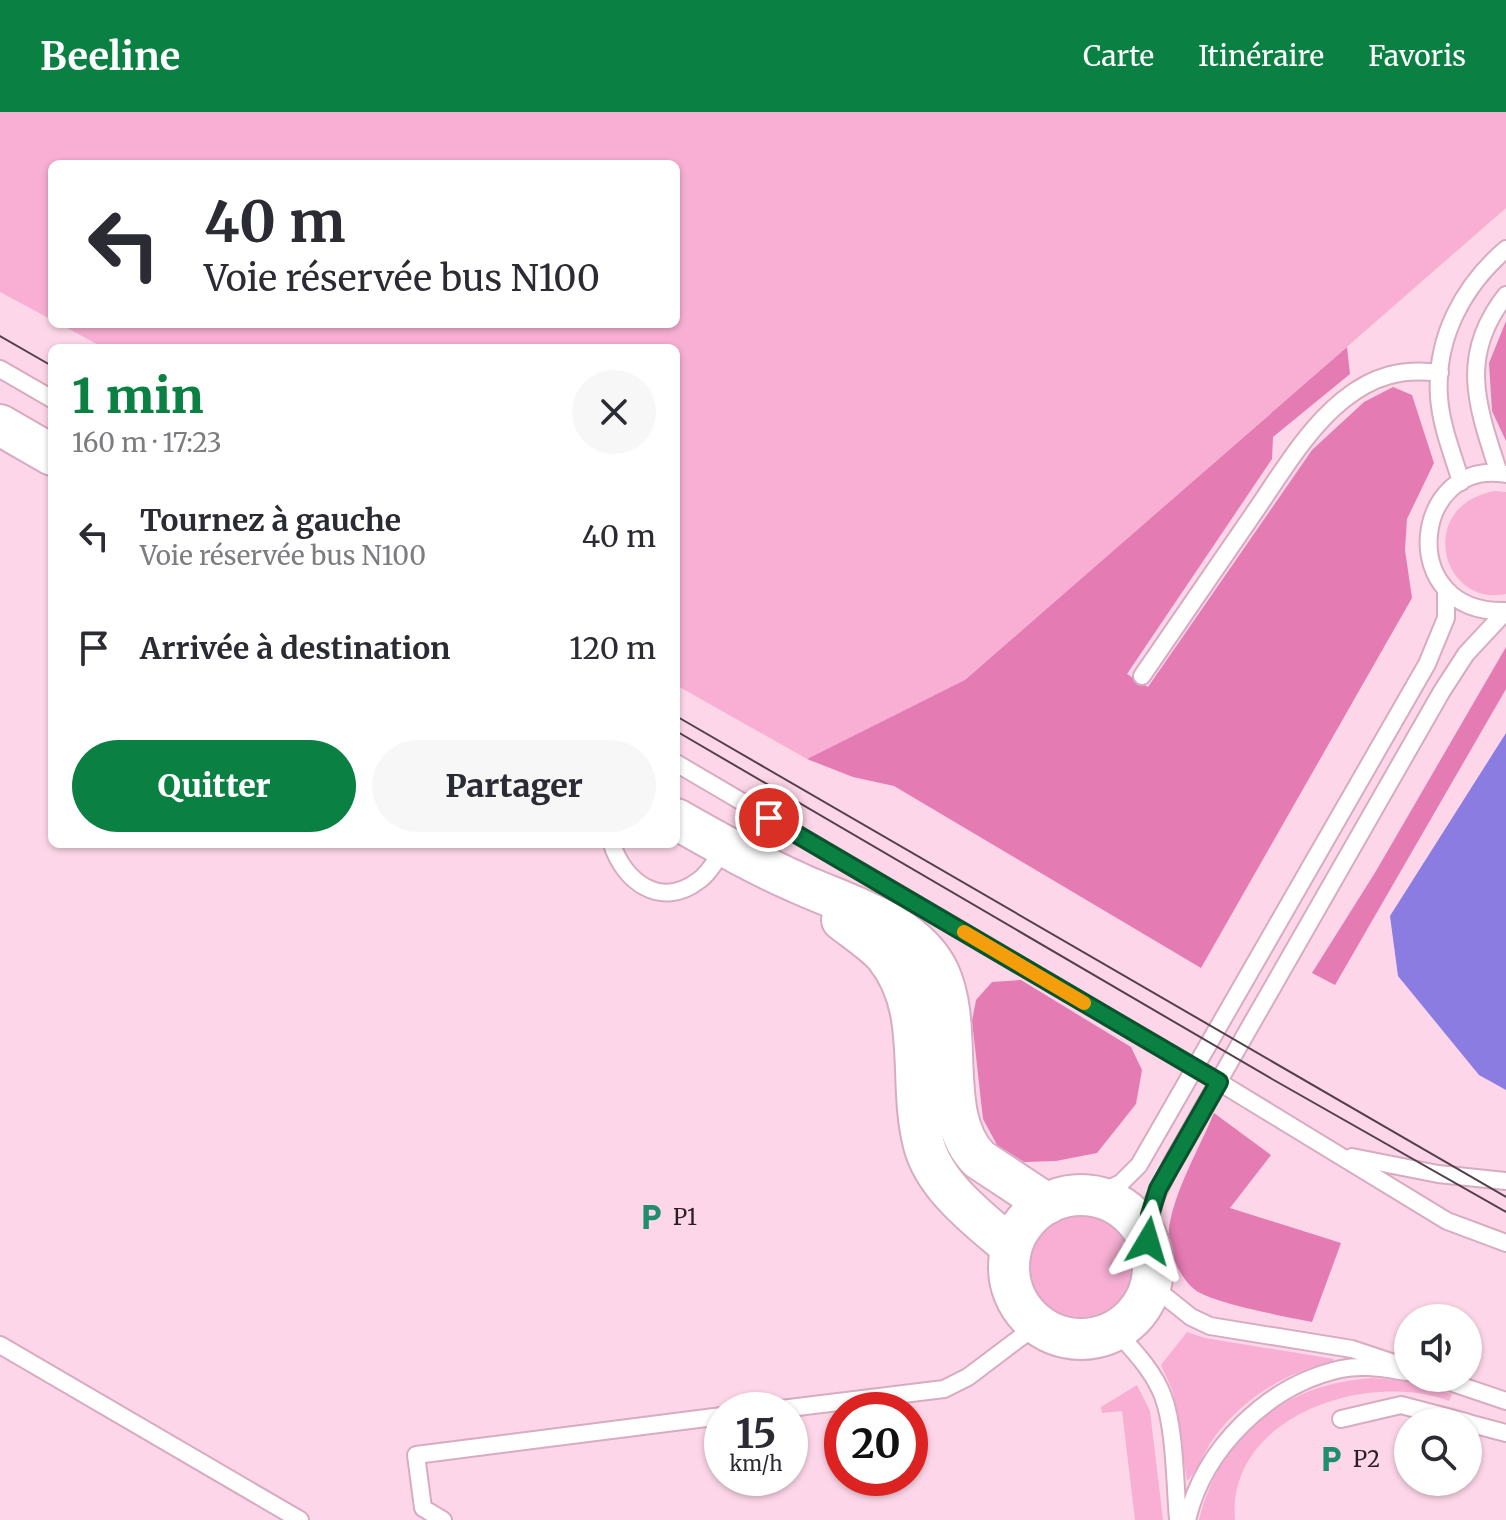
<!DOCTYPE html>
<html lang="fr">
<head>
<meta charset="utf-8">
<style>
  body { margin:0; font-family:Merriweather,serif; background:#f7f7f7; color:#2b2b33; height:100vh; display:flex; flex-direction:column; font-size:30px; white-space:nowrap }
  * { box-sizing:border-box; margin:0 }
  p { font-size:26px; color:#7c7c81 }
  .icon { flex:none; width:44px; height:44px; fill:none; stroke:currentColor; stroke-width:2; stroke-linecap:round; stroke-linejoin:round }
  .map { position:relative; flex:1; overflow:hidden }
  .drawer { position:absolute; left:48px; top:232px; width:632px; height:504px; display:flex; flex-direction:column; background:#fff; border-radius:12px; box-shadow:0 2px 6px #0004 }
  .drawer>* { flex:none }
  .top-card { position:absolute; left:48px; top:48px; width:632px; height:168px; border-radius:12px; box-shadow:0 2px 6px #0004; background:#fff; color:#2b2b33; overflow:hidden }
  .fabs { position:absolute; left:1394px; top:1192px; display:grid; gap:16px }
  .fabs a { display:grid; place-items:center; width:88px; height:88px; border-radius:50%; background:#fff; box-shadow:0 2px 6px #0004; font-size:40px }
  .speed { position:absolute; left:704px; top:1280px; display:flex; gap:16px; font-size:40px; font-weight:700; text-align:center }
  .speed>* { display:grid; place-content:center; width:104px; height:104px; border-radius:50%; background:#fff; box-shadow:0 2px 6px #0004; line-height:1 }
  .speed small { font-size:20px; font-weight:400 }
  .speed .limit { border:12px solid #d22; background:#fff; color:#111 }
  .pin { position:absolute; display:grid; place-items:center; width:68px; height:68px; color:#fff; margin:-34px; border:4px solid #fff; border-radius:50%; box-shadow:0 2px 8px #0007 }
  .me { position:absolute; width:88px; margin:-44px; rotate:7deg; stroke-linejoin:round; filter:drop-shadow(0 0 6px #0008) }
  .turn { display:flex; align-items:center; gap:28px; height:168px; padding:0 24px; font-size:36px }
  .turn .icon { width:104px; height:104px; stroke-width:2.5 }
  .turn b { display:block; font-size:56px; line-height:68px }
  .round { display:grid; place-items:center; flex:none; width:84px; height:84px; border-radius:42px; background:#f7f7f7 }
  .headline { display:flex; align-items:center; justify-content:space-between; height:136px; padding:0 24px }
  h1 { font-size:48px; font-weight:800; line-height:60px; color:#0b8043 }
  .primary-button { display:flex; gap:16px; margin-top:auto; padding:16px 24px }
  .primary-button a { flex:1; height:92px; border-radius:48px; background:#0b8043; color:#fff; font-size:32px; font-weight:800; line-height:92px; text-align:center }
  .primary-button a+a { background:#f7f7f7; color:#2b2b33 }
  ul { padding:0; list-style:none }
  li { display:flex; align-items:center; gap:24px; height:112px; padding:0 24px }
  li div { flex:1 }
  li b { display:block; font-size:30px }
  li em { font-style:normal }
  header { display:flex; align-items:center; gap:48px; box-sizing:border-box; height:112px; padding:0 40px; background:#0b8043; color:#fff }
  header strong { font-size:38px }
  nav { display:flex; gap:44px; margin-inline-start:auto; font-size:28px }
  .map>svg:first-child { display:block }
  .green { fill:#f8afd3 }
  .forest { fill:#e57bb3 }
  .water { fill:#8a7ce0 }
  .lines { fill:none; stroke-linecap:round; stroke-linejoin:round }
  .service-casing { stroke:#d8abc0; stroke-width:20 }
  .tertiary-casing { stroke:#d8abc0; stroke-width:44 }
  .service { stroke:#fff; stroke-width:16 }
  .tertiary { stroke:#fff; stroke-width:40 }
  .tram { stroke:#54404a; stroke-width:2 }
  .route-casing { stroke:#07532c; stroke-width:20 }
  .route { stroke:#0b8043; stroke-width:14 }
  .slow { stroke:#f59e0b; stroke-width:14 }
  .labels { text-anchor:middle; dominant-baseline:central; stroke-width:6; stroke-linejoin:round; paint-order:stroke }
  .poi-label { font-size:22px; fill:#2c1c24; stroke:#fdd7e9; text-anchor:start }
</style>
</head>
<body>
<header>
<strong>Beeline</strong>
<nav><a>Carte</a><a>Itinéraire</a><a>Favoris</a></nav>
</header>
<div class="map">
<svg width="1506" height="1408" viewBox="0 0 1506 1408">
  <rect width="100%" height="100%" fill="#fdd7e9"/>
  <g class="green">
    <path d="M0,0H1506V96L964,569L807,647L676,573V236H104L60,212H676V52H52V208L0,180Z"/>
    <path d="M1495,379L1506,380V482C1441,496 1415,393 1495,379Z"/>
    <circle cx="1081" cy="1152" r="53"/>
    <path d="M1187,1220L1205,1226L1334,1247L1332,1250C1285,1260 1241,1288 1213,1327C1204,1340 1197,1360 1187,1369L1173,1280L1161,1253Z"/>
    <path d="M1372,1266L1411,1269L1452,1282L1449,1289C1368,1258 1226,1304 1235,1408H1199C1220,1322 1285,1272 1372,1266Z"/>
    <path d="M1137,1273L1150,1299L1163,1408H1135L1122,1299L1102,1301L1101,1295Z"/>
  </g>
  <g class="forest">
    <path d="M1506,209V329L1492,299L1489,251Z"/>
    <path d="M1347,235L1350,262L1273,325L1272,347L1127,562L1148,575L1312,338L1364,290L1393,275L1412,283L1434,351L1407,407L1405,438L1412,486L1201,856L894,674L853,665L807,647L965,568Z"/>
    <path d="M1506,535V577L1335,873L1312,861L1376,759Z"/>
    <path d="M1021,868L1131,935L1142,958L1136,992L1097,1041L1056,1049L1024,1050L997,1033L983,1007L972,909L976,888L992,870Z"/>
    <path d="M1214,1001L1271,1043L1230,1096L1341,1131L1312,1210C1288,1205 1210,1191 1194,1177C1178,1164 1167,1135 1169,1116C1175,1077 1199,1037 1214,1001Z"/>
  </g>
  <path class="water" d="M1506,621V978L1479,963L1398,864L1390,804Z"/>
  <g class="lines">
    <g class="service-casing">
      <g id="service">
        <path d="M0,257L52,287"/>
        <path d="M1499,361C1477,294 1458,244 1506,183"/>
        <path d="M1506,362C1412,345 1394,503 1506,499"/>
        <path d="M1461,370C1453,343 1441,314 1439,285C1435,226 1463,174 1506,137"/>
        <path d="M1142,564C1180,509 1218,453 1256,398C1282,360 1308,316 1343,288C1374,263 1403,256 1440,261"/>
        <path d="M676,651L1219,970L1447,1109L1506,1131"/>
        <path d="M612,732C624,770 661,797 698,769C710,761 717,746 725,735"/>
        <path d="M1352,1045L1438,1062L1506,1069"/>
        <path d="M1094,1084L1121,1071L1139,1053L1427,552L1446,506V479"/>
        <path d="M1148,1129L1153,1090L1173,1049L1442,579L1466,542L1506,499"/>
        <path d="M1151,1173L1191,1205L1210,1214L1352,1237L1391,1250"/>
        <path d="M1115,1218C1133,1238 1153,1258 1163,1284C1175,1316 1175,1372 1178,1408"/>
        <path d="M0,1233L300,1408"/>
        <path d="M1438,1266L1506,1289"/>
        <path d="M773,1298L944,1277L968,1265L1037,1213"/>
        <path d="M1341,1307L1401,1293L1466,1310"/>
        <path d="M1468,1311L1506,1321"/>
        <path d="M443,1408L423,1396L416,1343L722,1304"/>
        <path d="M1187,1408C1204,1336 1268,1273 1341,1257C1363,1252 1386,1257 1408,1260"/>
      </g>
    </g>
    <g class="tertiary-casing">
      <g id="tertiary">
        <path d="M0,313L52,343"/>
        <path d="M676,707C715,729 753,751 794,769C842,792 915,809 939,861C965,917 936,1004 979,1047L1047,1092"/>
        <path d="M842,808C856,819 873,830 885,843C930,898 907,969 924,1033C935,1075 980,1108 1011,1135"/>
        <circle cx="1081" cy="1155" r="72"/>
      </g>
    </g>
    <use href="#service" class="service"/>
    <use href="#tertiary" class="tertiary"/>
    <g class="tram">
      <path d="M0,224L52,254"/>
      <path d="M676,604L1506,1085"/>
      <path d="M676,619L1272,967L1506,1100"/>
    </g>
  </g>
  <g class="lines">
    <g class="route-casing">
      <path id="route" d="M769,706L1219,970L1158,1077L1150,1103L1148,1129"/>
    </g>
    <use href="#route" class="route"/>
    <path class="slow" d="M964,820L1084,891"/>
  </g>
  <defs>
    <g id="parking-bare" transform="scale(2.16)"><path d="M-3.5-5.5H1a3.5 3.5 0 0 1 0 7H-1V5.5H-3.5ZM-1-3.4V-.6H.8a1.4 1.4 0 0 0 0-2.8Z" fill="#208e6e" stroke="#fdd7e9" stroke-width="2.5" paint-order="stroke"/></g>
  </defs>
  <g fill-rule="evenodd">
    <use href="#parking-bare" x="651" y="1105"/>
    <use href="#parking-bare" x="1331" y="1347"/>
  </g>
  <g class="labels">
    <g class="poi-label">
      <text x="673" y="1105">P1</text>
      <text x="1353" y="1347">P2</text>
    </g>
  </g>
</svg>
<div class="fabs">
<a><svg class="icon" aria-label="sound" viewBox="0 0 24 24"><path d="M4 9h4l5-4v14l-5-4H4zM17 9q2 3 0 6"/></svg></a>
<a><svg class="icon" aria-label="search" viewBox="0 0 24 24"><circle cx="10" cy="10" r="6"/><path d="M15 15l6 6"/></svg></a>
</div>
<div class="speed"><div>15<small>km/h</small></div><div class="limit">20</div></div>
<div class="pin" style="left:769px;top:706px;background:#d93025"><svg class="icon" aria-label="arrive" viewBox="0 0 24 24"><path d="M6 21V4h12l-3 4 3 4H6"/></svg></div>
<svg class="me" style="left:1148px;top:1129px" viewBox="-20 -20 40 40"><path d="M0-17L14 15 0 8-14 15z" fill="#0b8043" stroke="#fff" stroke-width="4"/></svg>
<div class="top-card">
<div class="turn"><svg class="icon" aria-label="left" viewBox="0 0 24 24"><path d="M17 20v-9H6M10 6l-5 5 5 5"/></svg><div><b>40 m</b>Voie réservée bus N100</div></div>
</div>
<section class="drawer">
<div class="headline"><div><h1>1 min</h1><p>160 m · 17:23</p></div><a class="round"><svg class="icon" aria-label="close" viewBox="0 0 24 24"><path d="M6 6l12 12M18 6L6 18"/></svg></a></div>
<ul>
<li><svg class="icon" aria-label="left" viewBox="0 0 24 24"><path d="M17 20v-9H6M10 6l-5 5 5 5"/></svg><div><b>Tournez à gauche</b><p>Voie réservée bus N100</p></div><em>40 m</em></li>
<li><svg class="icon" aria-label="arrive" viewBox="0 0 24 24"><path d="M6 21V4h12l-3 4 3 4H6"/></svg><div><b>Arrivée à destination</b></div><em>120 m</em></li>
</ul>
<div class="primary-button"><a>Quitter</a><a>Partager</a></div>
</section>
</div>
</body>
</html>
